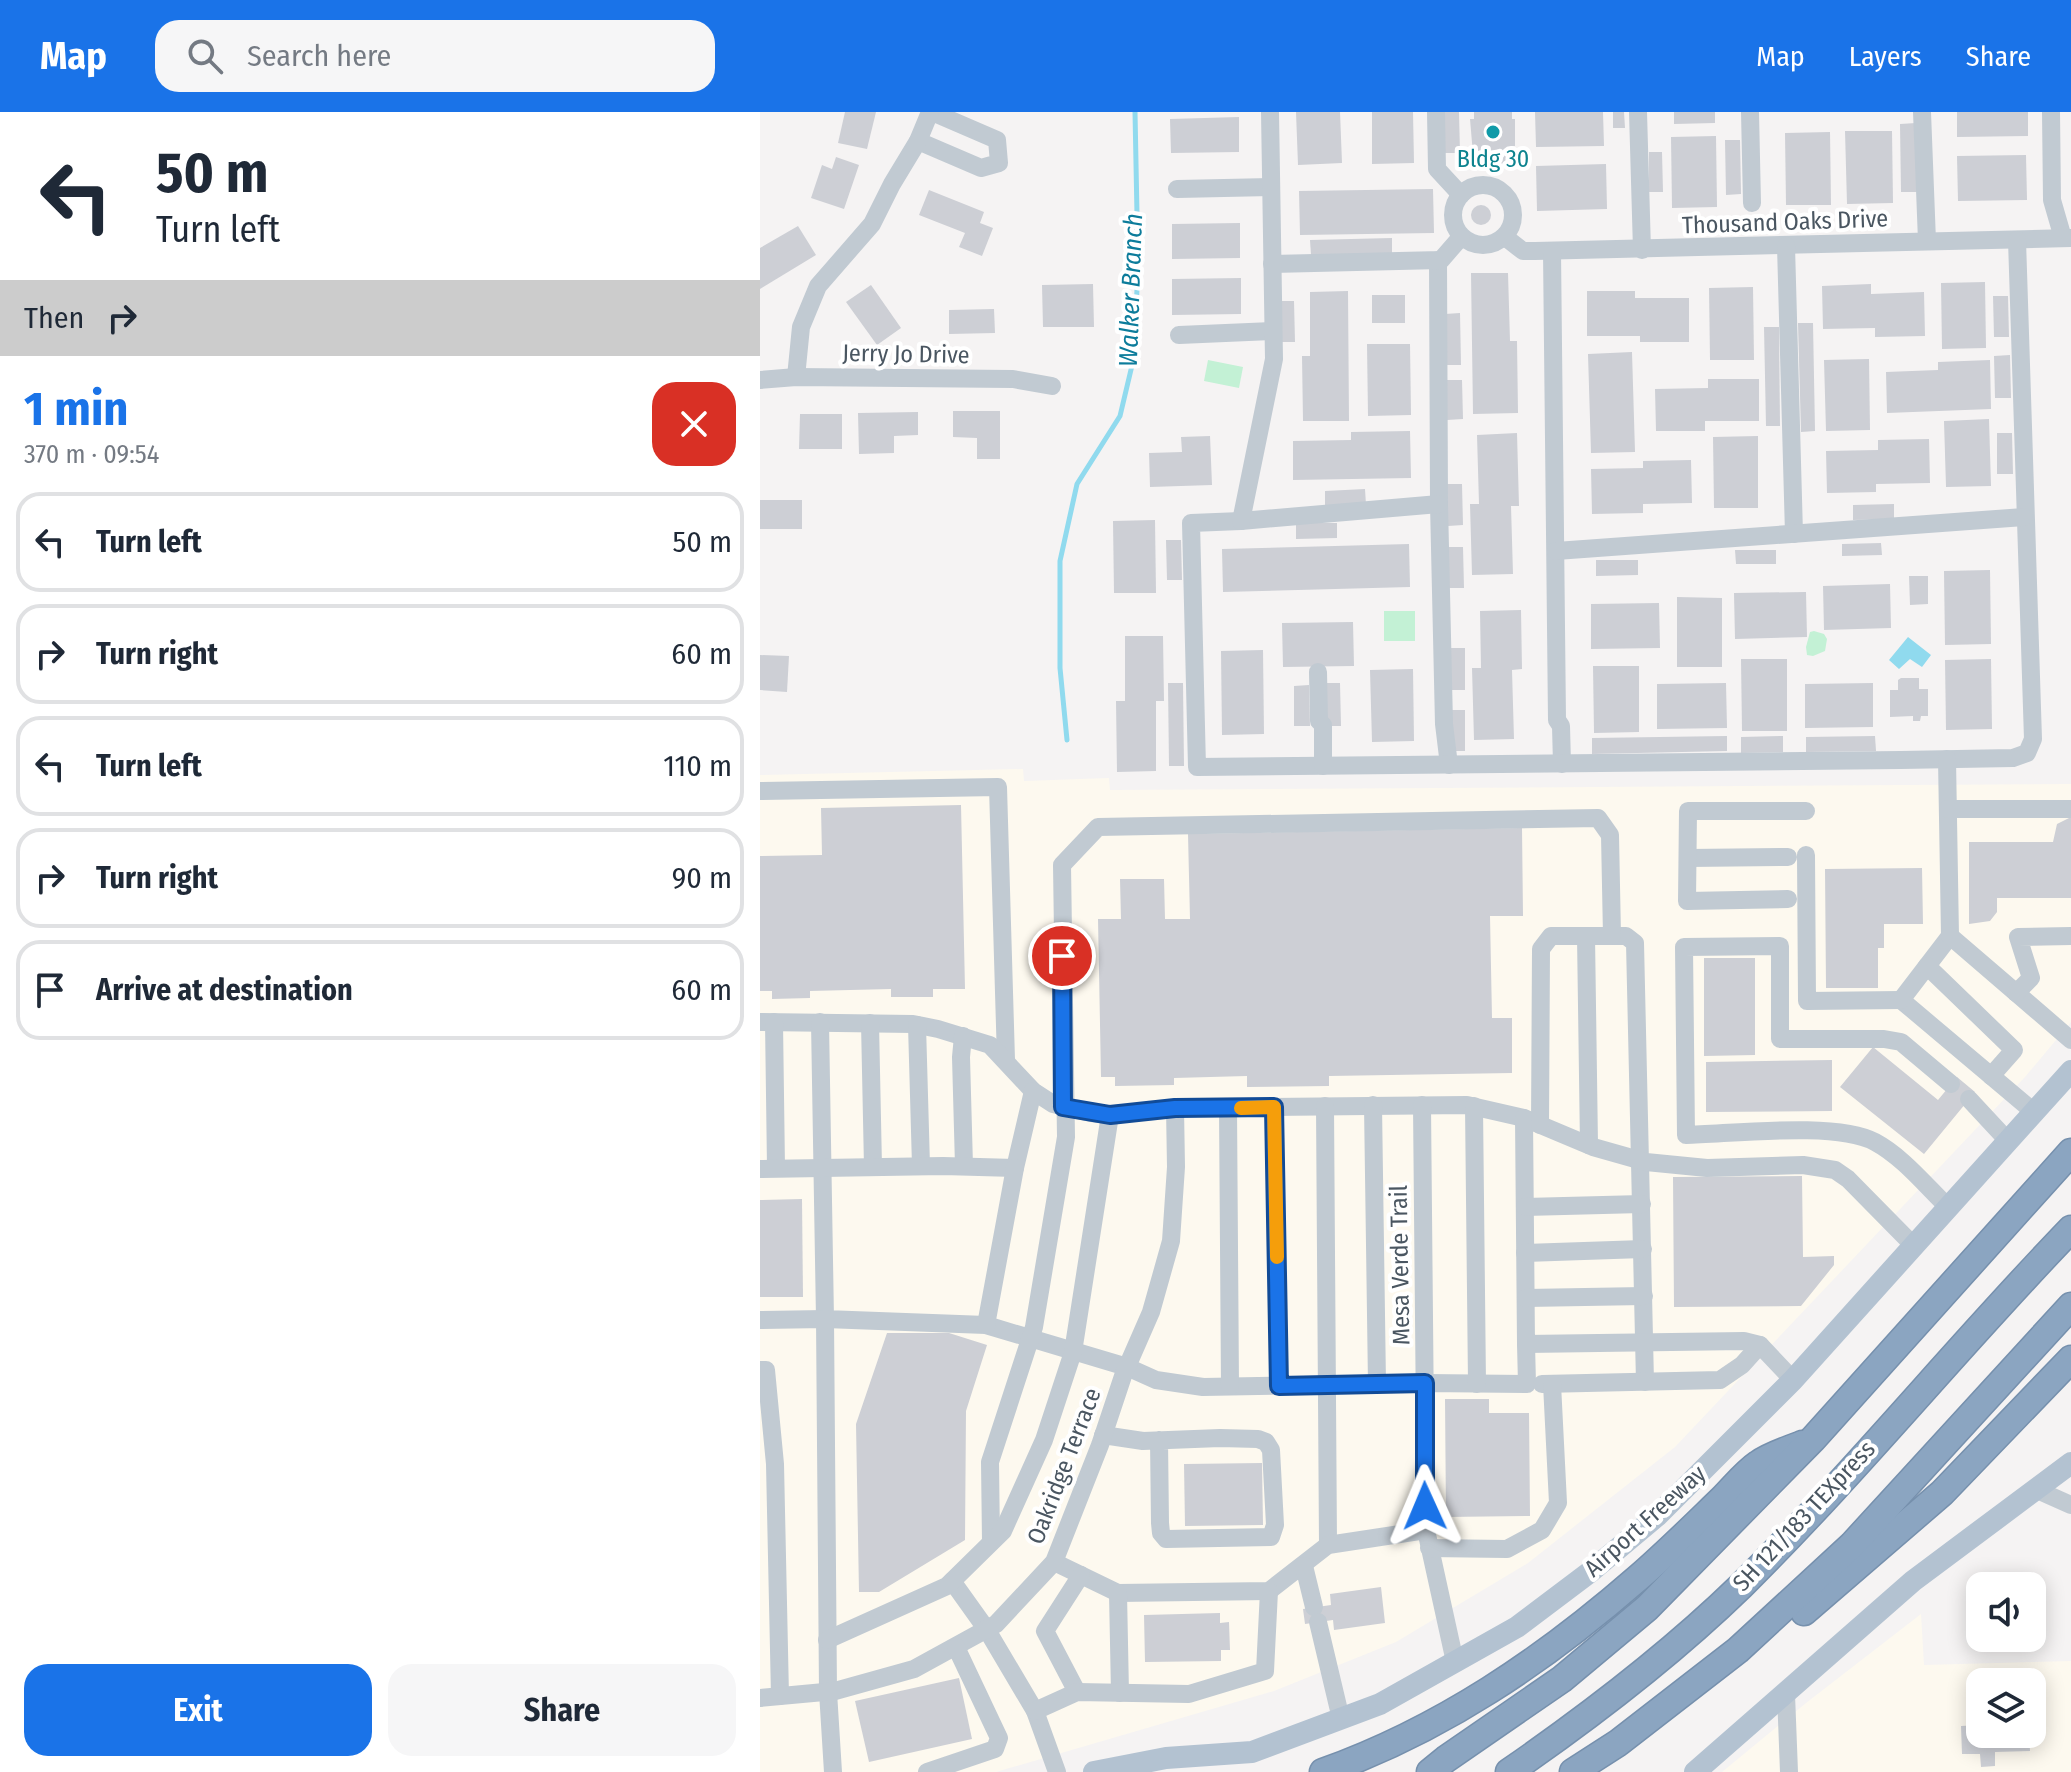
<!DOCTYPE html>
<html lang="en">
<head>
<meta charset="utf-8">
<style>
  body { margin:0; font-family:"Fira Sans Condensed",sans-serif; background:#f6f6f7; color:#1f2937; height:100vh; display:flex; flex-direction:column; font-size:30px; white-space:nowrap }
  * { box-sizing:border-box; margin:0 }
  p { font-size:26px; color:#747a83 }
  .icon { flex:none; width:44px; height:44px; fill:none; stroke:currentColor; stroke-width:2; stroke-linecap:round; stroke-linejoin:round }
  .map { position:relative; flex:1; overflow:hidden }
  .sheet { display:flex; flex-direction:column; background:#fff; width:760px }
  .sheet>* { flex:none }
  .banner { background:#fff; color:#1f2937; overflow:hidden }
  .buttons { position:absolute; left:1206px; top:1460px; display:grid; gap:16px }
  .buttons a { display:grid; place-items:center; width:80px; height:80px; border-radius:16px; background:#fff; box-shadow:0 4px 20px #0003; font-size:40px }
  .pin { position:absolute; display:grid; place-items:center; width:68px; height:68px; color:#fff; margin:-34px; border:4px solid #fff; border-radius:50%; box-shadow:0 2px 8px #0007 }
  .me { position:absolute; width:88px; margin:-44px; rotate:359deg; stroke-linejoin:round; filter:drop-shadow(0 0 6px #0008) }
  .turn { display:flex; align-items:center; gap:28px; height:168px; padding:0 24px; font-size:36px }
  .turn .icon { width:104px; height:104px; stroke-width:2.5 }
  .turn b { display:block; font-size:56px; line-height:68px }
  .then { display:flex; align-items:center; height:76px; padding:0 24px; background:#0003; gap:16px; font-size:30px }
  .round { display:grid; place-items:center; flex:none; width:84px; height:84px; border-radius:24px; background:#f6f6f7 }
  .overview { display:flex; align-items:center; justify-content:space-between; height:136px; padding:0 24px }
  h1 { font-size:48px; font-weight:700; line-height:60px; color:#1a73e8 }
  .cta { display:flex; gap:16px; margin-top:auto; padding:16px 24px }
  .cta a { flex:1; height:92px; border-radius:24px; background:#1a73e8; color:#fff; font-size:32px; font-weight:700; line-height:92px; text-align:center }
  .cta a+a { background:#f6f6f7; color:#1f2937 }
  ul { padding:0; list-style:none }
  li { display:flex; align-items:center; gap:24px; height:100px; margin:0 16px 12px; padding:0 8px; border:4px solid #e0e1e3; border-radius:24px }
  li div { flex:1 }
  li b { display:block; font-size:30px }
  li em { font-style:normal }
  header { display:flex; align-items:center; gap:48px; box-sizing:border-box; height:112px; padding:0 40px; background:#1a73e8; color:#fff }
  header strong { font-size:38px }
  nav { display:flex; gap:44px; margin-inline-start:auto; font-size:28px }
  .search { width:560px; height:72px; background:#f6f6f7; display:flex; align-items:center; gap:20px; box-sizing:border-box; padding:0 28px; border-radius:24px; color:#747a83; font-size:30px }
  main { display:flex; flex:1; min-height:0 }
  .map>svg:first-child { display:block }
  .commercial { fill:#fdf9ef; fill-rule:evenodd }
  .green { fill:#c3f1d5 }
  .water { fill:#90daee }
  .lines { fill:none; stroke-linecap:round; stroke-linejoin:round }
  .stream { stroke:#90daee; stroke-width:5 }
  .building { fill:#cdcfd5 }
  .highway-casing { stroke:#7690ad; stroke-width:29 }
  .minor { stroke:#c1cad2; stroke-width:18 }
  .major { stroke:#b3c2d1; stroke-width:22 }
  .highway { stroke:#8ba5c1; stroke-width:26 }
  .route-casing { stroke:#114b97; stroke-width:20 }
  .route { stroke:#1a73e8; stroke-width:14 }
  .slow { stroke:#f59e0b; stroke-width:14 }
  .culture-dot { fill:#0f9aa8; stroke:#fff; stroke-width:3 }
  .labels { text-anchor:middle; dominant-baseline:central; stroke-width:8; stroke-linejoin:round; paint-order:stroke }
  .culture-label { font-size:24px; fill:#0d838f; stroke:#fff }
  .street-label { font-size:24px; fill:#4a5661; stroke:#fff }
  .water-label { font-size:26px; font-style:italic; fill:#0c7c9b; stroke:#fff }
</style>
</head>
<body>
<header>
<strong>Map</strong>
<div class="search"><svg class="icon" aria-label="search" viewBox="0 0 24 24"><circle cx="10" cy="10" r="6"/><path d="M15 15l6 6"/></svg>Search here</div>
<nav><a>Map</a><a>Layers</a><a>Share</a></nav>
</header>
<main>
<section class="sheet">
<div class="banner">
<div class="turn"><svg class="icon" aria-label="left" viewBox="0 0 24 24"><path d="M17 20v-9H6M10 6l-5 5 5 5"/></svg><div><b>50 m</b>Turn left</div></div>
<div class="then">Then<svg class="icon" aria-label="right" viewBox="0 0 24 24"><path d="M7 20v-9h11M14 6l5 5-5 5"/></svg></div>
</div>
<div class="overview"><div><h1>1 min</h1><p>370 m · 09:54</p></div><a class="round" style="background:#d93025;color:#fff"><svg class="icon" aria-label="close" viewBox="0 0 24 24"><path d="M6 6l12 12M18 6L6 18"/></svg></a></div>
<ul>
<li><svg class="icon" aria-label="left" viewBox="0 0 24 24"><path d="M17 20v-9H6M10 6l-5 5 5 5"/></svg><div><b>Turn left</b></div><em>50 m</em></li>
<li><svg class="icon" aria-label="right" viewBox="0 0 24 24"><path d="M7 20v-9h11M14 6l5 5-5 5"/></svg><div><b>Turn right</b></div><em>60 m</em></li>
<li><svg class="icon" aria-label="left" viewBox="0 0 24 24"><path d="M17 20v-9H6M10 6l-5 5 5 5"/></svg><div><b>Turn left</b></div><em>110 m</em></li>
<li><svg class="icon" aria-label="right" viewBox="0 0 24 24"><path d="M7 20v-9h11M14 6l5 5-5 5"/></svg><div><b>Turn right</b></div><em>90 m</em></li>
<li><svg class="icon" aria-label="arrive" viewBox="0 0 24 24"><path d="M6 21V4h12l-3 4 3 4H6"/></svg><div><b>Arrive at destination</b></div><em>60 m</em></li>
</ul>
<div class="cta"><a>Exit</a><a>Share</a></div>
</section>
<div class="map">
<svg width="1311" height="1660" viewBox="0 0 1311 1660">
  <rect width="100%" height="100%" fill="#f5f3f3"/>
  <g class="commercial">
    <path d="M263,657L264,669L349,666L350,678L1311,672V910L1265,965L915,1335L768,1451L636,1530L514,1579L236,1660H0V663Z"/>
    <path d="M1161,1502L1164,1553L1311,1549V1660H962L1046,1591ZM1220,1570H1272V1622H1220Z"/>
  </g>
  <g class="green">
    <path d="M448,248L483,255L479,276L444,269Z"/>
    <rect x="624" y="499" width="31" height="30"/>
    <path d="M1054,519L1064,522L1067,527L1065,539L1053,544L1047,543L1046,535L1050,520Z"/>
  </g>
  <path class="water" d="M1148,525L1171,543L1162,555L1150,547L1139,557L1129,548Z"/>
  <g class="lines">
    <path class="stream" d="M307,628L300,556V449L317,372L360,304L374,245L378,154L375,0"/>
  </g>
  <g class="building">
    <path d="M85,0H116L107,37L78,31Z"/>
    <path d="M536,0H580L582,51L538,53Z"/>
    <path d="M612,0H653L654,51L612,52Z"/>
    <path d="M683,0H699L700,41H683Z"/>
    <path d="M714,0H752V7H755V34H751L752,54H714L710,7H714Z"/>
    <path d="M775,0H843L844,34L776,35Z"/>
    <path d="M853,0H864L865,16H853Z"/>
    <path d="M914,0H955V11L914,12Z"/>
    <path d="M1197,0H1268V24L1197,25Z"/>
    <path d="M479,5V40L411,41L410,7Z"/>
    <path d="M1156,11L1157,80H1141L1140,12Z"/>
    <path d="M1085,19H1132L1133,91L1087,92Z"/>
    <path d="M1070,20L1071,93H1026L1025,21Z"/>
    <path d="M956,24L957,95L912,96L911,25Z"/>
    <path d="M965,28H980L981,82L966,83Z"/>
    <path d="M889,40H902L903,80H889Z"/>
    <path d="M1266,43L1267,88L1198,89L1197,44Z"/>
    <path d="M76,45L99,53L84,97L51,86L62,53L72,57Z"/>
    <path d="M846,52L847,97L777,99L776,54Z"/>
    <path d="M673,77L674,121L540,123L539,79Z"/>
    <path d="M169,78L224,100L220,111L233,116L222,144L199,135L205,121L159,103Z"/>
    <circle cx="721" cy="103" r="10"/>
    <path d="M480,111V146L412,147V112Z"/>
    <path d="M38,114L56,143L0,177V136Z"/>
    <path d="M632,126V142L551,143L550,128Z"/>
    <path d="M711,161H748L750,229H757L758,301L713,302Z"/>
    <path d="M481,166V202L412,203V167Z"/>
    <path d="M1225,170L1226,236L1182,237L1181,171Z"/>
    <path d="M333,172L334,215H283L282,173Z"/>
    <path d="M1111,172V182L1164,180L1165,224L1115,225V216L1063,217L1062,174Z"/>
    <path d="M111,173L141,216L117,233L86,190Z"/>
    <path d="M993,175L994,248H950L949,176Z"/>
    <path d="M588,179L589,309H543L542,244H550V180Z"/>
    <path d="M827,179H875V186H929V230H880V224H827Z"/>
    <rect x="612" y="183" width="33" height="28"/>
    <path d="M1233,184H1248L1249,225H1234Z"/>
    <path d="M519,189H534L535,230H520Z"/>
    <path d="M234,197L235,221L189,222V198Z"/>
    <path d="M700,201L701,253H686L685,202Z"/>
    <path d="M1038,211H1053L1055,319L1041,320Z"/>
    <path d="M1004,215H1019L1020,314H1006Z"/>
    <path d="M607,232H650L651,303L608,304Z"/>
    <path d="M872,240L875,340L831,341L828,242Z"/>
    <path d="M1250,243L1251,286H1235L1234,244Z"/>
    <path d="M1109,247L1110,318L1066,319L1064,248Z"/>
    <path d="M1230,248L1231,297L1127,301L1126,260L1178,258V250Z"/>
    <path d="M948,267H999V309H945V319H896L895,277L948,276Z"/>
    <path d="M686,268H702L703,307L687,308Z"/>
    <path d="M193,299H240V347H217V326L193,325Z"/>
    <path d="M158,300V323L134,324V341L99,342L98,301Z"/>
    <path d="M40,302H82V337H39Z"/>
    <path d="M1229,307L1231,374L1186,375L1184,309Z"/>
    <path d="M650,319L651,366L533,368V329L591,328V320Z"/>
    <path d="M757,321L759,394H751L753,462L712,463L710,392H719L717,323Z"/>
    <path d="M1237,321H1252L1253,362H1237Z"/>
    <path d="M450,324L452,373L390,375L389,341L422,340L421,325Z"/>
    <path d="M998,324V396H954L953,325Z"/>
    <path d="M1169,327L1170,371L1116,372V380L1067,381L1066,339L1118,338V328Z"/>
    <path d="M931,348L932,391L883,392V401L832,402L831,357L883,356V349Z"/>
    <path d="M687,372H702L703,413L688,414Z"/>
    <path d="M605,377L606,393L565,394V379Z"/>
    <rect x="0" y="388" width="42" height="29"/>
    <path d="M1134,392V407L1093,408V393Z"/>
    <path d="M395,408L396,481H354L353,409Z"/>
    <path d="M536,411H577V426L536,427Z"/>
    <path d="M406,428H421L422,468H407Z"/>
    <path d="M1121,431L1122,443L1082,444V432Z"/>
    <path d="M649,432L650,475L463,480L462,437Z"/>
    <path d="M688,435H703L704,476H688Z"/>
    <path d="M975,438H1016V452H976Z"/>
    <path d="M836,448H878V463L836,464Z"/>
    <path d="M1230,458L1231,532L1185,533L1184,459Z"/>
    <path d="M1149,464H1168V492L1150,493Z"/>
    <path d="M1130,472L1131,516L1064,518L1063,474Z"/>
    <path d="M1046,480L1047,525L975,527L974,481Z"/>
    <path d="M917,485L962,486V555H917Z"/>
    <path d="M899,491L900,536L831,537V492Z"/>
    <path d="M761,498L762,557L752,558L754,627L714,628L712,556H721L720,499Z"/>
    <path d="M593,510L594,554L523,555L522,511Z"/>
    <path d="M365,524H403L404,589H396V659L357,660L356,589H365Z"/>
    <path d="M689,536H705V578H690Z"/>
    <path d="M503,538L504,622L462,623L461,539Z"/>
    <path d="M0,543L29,544L27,580L0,578Z"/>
    <path d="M981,547H1027V619H982Z"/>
    <path d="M1231,547L1232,617L1186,618L1185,548Z"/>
    <path d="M833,554H879V620L834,621Z"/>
    <path d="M653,557L654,629L612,630L610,558Z"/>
    <path d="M1141,566H1159V577H1168V604H1161L1160,609H1153V604L1130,605V578H1138V568Z"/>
    <path d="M408,571H423L424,654H409Z"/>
    <path d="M565,571H580L581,614H565Z"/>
    <path d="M966,571L967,616L897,617V572Z"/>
    <path d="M1113,571V615L1045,616V572Z"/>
    <path d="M549,573L550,614H534V574Z"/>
    <path d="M690,598H705V639H691Z"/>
    <path d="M967,624V639L832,642V626Z"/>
    <path d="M1023,624V640L981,641V625Z"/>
    <path d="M1115,624L1116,639L1046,640V625Z"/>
    <path d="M201,693L205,877H173V885H131V877L50,879V886L12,887V879H0V744L62,743L61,696Z"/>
    <path d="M1311,705V786H1237V800L1230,809L1209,812V730H1293L1297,712Z"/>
    <path d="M762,716L763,804H730L732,906H752V961L569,964V974L487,975V964L414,966V973L355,974V965H341L338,807H361L360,767H404L405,807H430L428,722Z"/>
    <path d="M1162,756L1163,812H1124V836H1118V876H1066L1065,757Z"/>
    <path d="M944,846H995V943L944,944Z"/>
    <path d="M1113,935L1178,988L1197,965L1215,980L1164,1042L1080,975Z"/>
    <path d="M1072,948V999L946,1000V950Z"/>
    <path d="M1042,1064L1043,1145L1074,1144V1153L1041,1194L914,1195L913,1065Z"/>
    <path d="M42,1087L43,1185H0V1088Z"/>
    <path d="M127,1221H189L227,1233L206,1299L205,1428L119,1480H99L96,1312Z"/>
    <path d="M685,1287H729V1301H769L770,1404L686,1405Z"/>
    <path d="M502,1351L503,1413L425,1414L424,1352Z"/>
    <path d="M621,1475L625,1511L574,1518L573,1508L545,1512L543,1497L571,1493L570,1482Z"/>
    <path d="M460,1501V1511L469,1510L470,1538H461V1549L385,1550L384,1503Z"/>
    <path d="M199,1566L212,1627L109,1650L95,1589Z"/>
    <path d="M1220,1613V1622H1269L1270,1639L1235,1640V1654L1221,1655L1220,1642H1202L1201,1614Z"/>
  </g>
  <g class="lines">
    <g class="highway-casing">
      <g id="highway">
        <path d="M1044,1500L1182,1381L1311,1247"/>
        <path d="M563,1660C681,1618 784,1548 878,1466C908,1440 935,1413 963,1386C974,1375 985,1361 998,1352C1010,1343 1028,1338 1042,1332"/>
        <path d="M670,1660L686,1647L802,1567L887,1496L1053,1327L1311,1040"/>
        <path d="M749,1660C830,1604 910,1543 981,1474C1096,1360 1198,1234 1311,1117"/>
        <path d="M813,1660L858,1631L978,1538L1092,1433L1311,1194"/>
      </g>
    </g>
    <g class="minor">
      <path d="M676,0L677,57L701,83"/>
      <path d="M878,0L882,138"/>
      <path d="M990,0L992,91"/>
      <path d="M1162,0L1167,129"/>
      <path d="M1291,0L1292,88L1303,126"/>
      <path d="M158,29L221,56L239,51L237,28L172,0"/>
      <circle cx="723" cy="103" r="30"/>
      <path d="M417,77L511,75"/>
      <path d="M745,125L763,139H775L1311,126"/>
      <path d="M1026,134L1034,422"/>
      <path d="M792,139L797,608L801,614L802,652"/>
      <path d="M678,148L679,392L684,612L689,653"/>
      <path d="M512,152L681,148L701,125"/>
      <path d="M419,223L513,219"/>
      <path d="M36,265L41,215L58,174L112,112L132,72L158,29L170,0"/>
      <path d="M0,268L36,265L253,267L292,274"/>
      <path d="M679,392L481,409L431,411L437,655L1141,648L1253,646L1267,641L1273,627L1257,128"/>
      <path d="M481,409L514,247L510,0"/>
      <path d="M796,439L1264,405"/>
      <path d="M558,560L559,609L563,613V654"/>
      <path d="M1187,647L1190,824L1141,888L1274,1000"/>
      <path d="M0,679L238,675L246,948"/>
      <path d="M1188,697H1311"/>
      <path d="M1046,743L1047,889L1141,888"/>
      <path d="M928,746L1028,745"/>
      <path d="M1028,787L927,789L928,699H1046"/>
      <path d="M826,824L829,1033"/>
      <path d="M852,824H866L875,831L885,1270"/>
      <path d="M1190,824L1311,928"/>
      <path d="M1167,854L1254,938L1231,964"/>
      <path d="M1256,881L1271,866L1258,825L1311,824"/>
      <path d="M0,910L153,912L178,917L230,933L273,979L293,992L331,1001L350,1003L415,996L707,993L764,1006L833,1035L886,1050L947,1056L1043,1053L1075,1058L1088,1067L1154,1134"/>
      <path d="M14,910L16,1056"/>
      <path d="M60,910L65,1207L226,1213L367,1255L396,1268L443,1275L665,1271L767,1272L766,1232"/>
      <path d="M110,911L113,1055"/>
      <path d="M157,913L161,1054"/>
      <path d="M203,924L201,945L204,1054"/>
      <path d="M1209,987L1248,1029"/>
      <path d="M613,993L617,1272"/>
      <path d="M662,993L666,1418L695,1550"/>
      <path d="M565,994L568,1433"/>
      <path d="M714,994L717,1272"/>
      <path d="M514,995L519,1274"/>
      <path d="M468,996L470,1274"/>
      <path d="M764,1006L766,1232L984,1229L1000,1233L1033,1268"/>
      <path d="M0,1057L183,1054L255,1056L273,979"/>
      <path d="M765,1095L882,1092"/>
      <path d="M1189,1096C1166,1074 1143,1045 1115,1030C1077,1009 972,1022 926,1023L924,835L1020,834V927H1124L1141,930L1191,972"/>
      <path d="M765,1141L883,1137"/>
      <path d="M766,1186L884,1184"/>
      <path d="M0,1208L65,1207L68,1580L73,1660"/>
      <path d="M226,1213L255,1056"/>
      <path d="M0,1258H6L15,1352L20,1584"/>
      <path d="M782,1272L960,1268L982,1253L1000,1233"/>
      <path d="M343,1323L383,1329L460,1326L498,1327L506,1330L511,1338L515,1413L511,1425L406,1427L401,1421L400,1411L399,1328"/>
      <path d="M1275,1377L1311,1393"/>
      <path d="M231,1430L230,1350L274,1215L306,1025L302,753L338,715L838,706L850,723L852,824H791L781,837L780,1013"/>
      <path d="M669,1436L747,1437L782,1418L798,1391L792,1272"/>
      <path d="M294,1450L358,1481L509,1479L568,1433L666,1418"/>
      <path d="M544,1454L554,1495"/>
      <path d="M192,1469L227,1518L275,1599L297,1660"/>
      <path d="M358,1481L360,1581"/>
      <path d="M558,1510L581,1607"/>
      <path d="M67,1528L187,1474L243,1419L284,1328L313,1240L350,1003"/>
      <path d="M317,1580L285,1519L321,1463"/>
      <path d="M1026,1582L1029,1660"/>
      <path d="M0,1586L75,1579L154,1557L236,1512L294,1450L340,1333L363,1264L391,1200L411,1129L416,1055L415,996"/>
      <path d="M275,1599L317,1580L429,1582L505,1559L509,1479"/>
      <path d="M167,1660L235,1637L239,1626L196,1535"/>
    </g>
    <g class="major">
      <path d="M334,1660L406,1646L492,1640L620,1592L757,1515L830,1460L898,1403L1033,1268L1311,959"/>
      <path d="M935,1660L1153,1469L1311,1351"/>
    </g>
    <use href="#highway" class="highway"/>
  </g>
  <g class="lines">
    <g class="route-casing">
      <path id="route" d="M302,844L303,995L350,1003L415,996L514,995L519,1274L665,1271V1394"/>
    </g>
    <use href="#route" class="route"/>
    <path class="slow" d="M481,996L514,995L517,1145"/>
  </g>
  <circle class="culture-dot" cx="733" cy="20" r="8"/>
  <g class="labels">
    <g class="culture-label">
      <text x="733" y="47">Bldg 30</text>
    </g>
    <g class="street-label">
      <text transform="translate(1025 110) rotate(-2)">Thousand Oaks Drive</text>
      <text transform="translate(146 242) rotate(1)">Jerry Jo Drive</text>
      <text transform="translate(640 1153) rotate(-91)">Mesa Verde Trail</text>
      <text transform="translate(304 1354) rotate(-69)">Oakridge Terrace</text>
      <text transform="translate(1044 1404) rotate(-47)">SH 121/183 TEXpress</text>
      <text transform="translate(885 1409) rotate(-42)">Airport Freeway</text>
    </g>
    <g class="water-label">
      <text transform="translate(371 178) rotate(-88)">Walker Branch</text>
    </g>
  </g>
</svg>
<div class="buttons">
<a><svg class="icon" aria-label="sound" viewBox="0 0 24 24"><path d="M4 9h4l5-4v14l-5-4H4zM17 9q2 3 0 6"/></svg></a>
<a><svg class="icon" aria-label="layers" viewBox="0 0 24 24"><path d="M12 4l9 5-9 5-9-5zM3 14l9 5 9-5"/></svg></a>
</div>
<div class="pin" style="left:302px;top:844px;background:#d93025"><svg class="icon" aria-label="arrive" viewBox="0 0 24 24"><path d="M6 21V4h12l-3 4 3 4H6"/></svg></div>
<svg class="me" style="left:665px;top:1394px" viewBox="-20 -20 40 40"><path d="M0-17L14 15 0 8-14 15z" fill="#1a73e8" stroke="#fff" stroke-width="4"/></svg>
</div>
</main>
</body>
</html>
